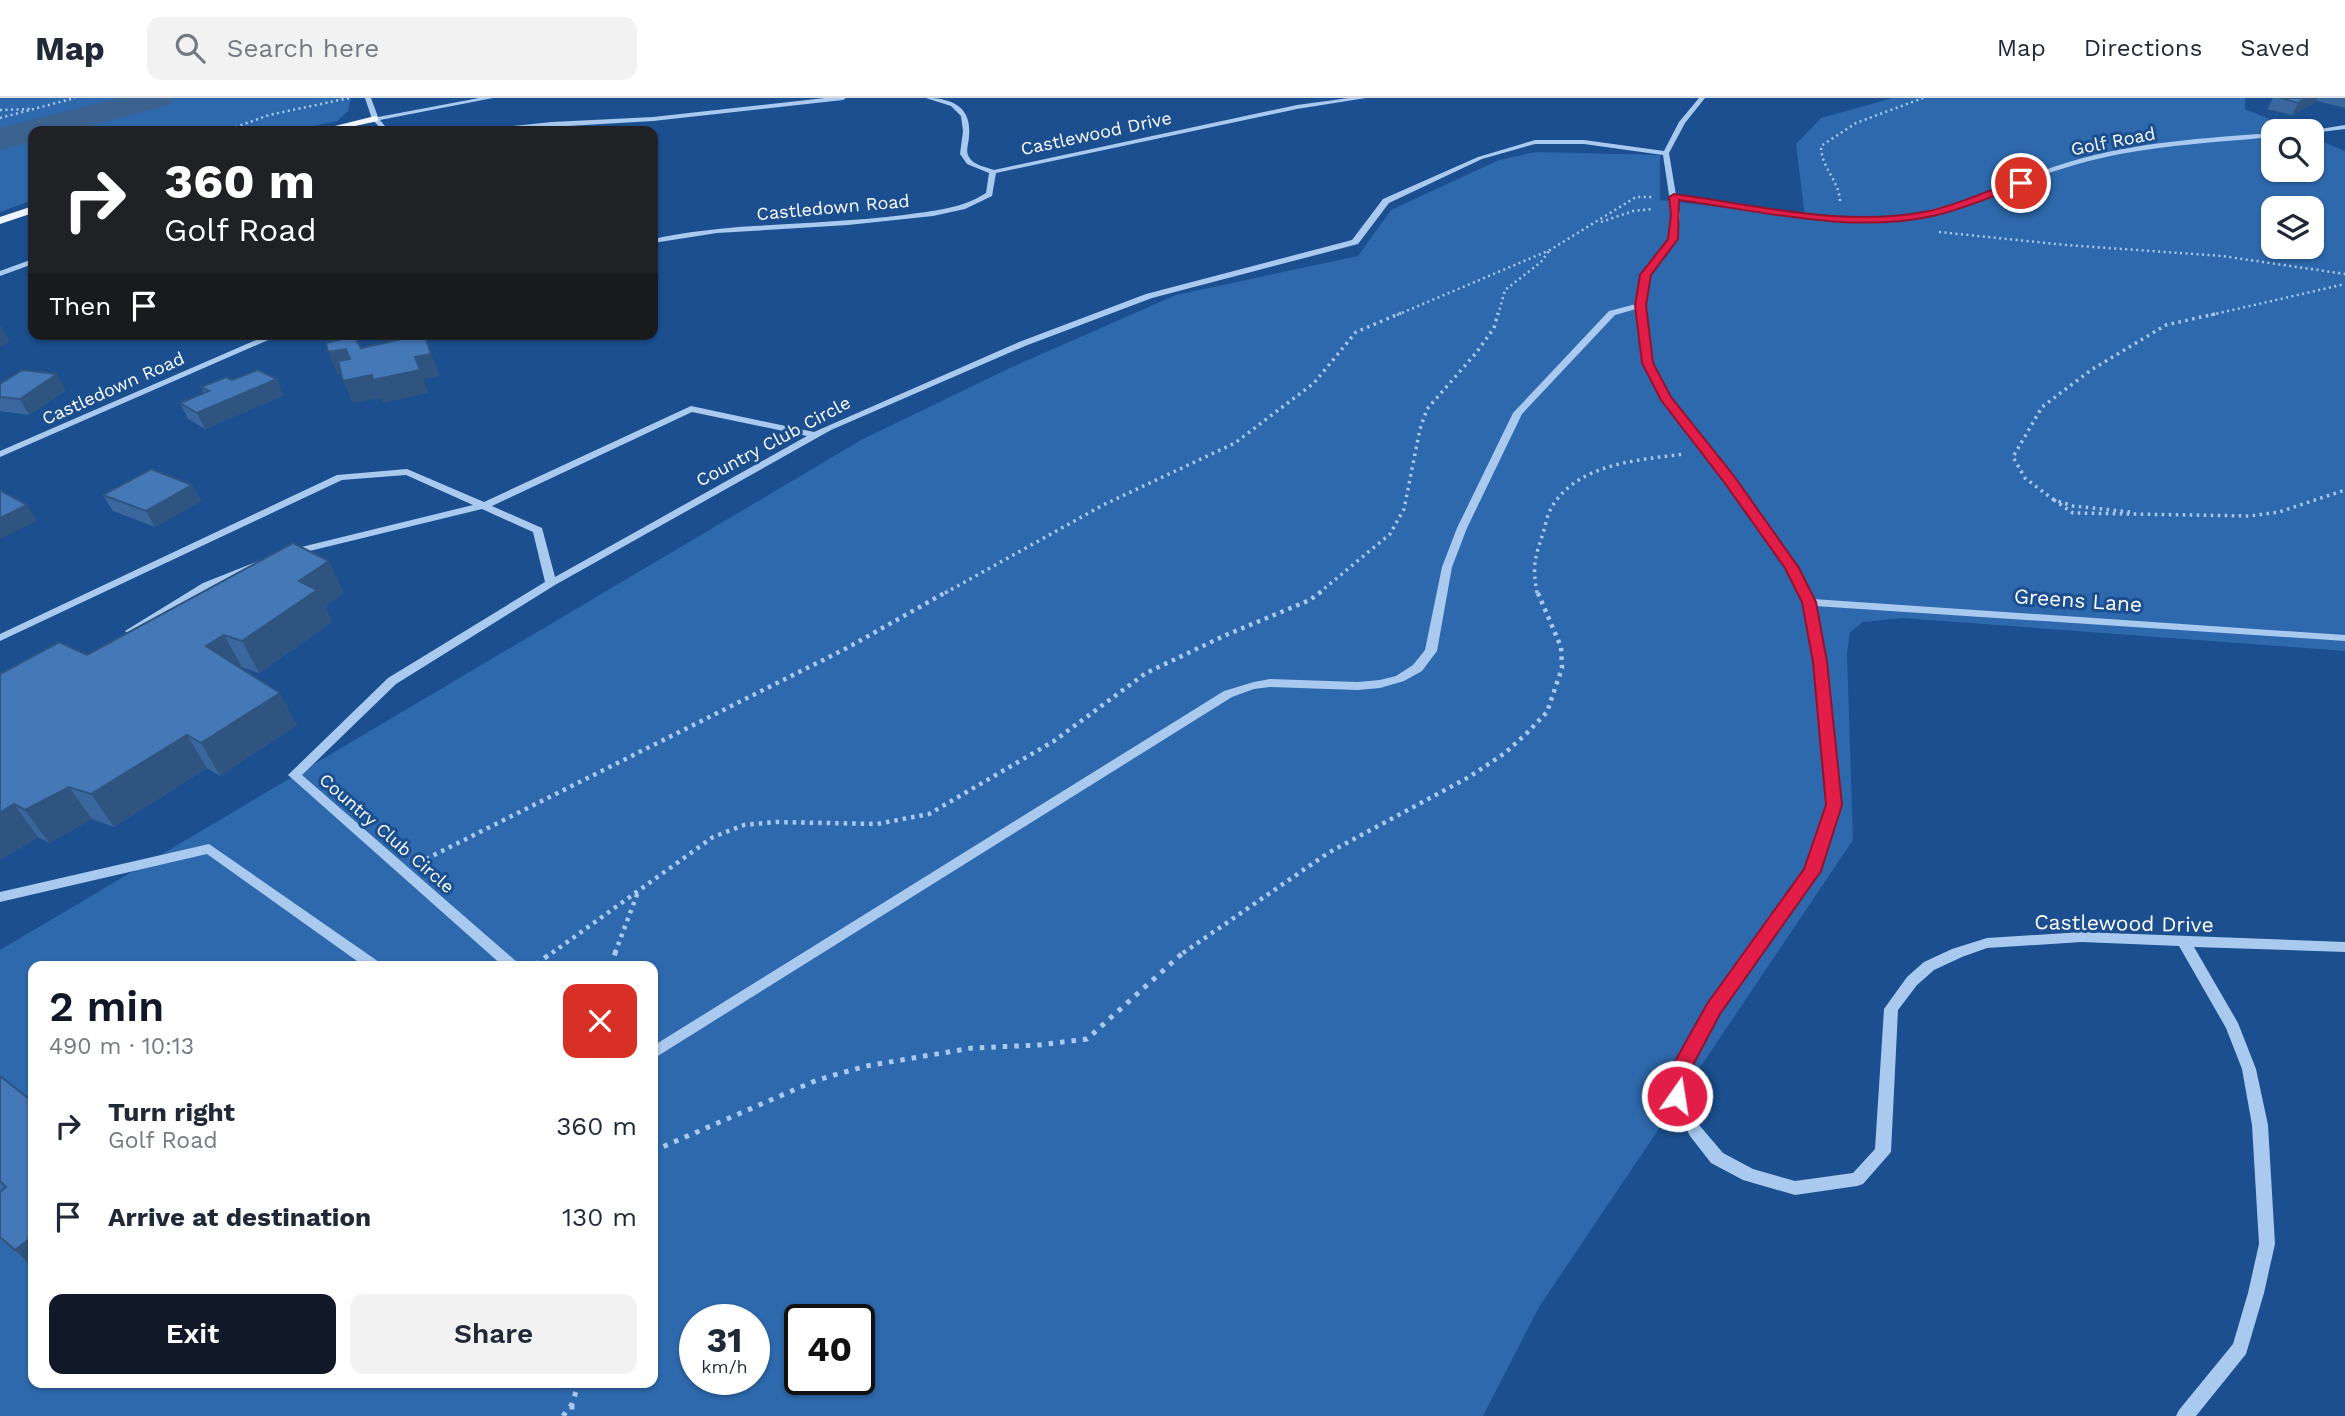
<!DOCTYPE html>
<html lang="en">
<head>
<meta charset="utf-8">
<style>
  body { margin:0; font-family:"Work Sans",sans-serif; background:#f2f2f3; color:#1f2937; height:100vh; display:flex; flex-direction:column; font-size:26px; white-space:nowrap }
  * { box-sizing:border-box; margin:0 }
  p { font-size:23px; color:#747a83 }
  .icon { flex:none; width:38px; height:38px; fill:none; stroke:currentColor; stroke-width:2; stroke-linecap:round; stroke-linejoin:round }
  .map { position:relative; flex:1; overflow:hidden }
  .side { position:absolute; left:28px; top:863px; width:630px; height:427px; display:flex; flex-direction:column; background:#fff; border-radius:14px; box-shadow:0 2px 5px #0004 }
  .side>* { flex:none }
  .top-card { position:absolute; left:28px; top:28px; width:630px; height:214px; border-radius:14px; box-shadow:0 2px 5px #0004; background:#202124; color:#fff; overflow:hidden }
  .buttons { position:absolute; left:2261px; top:21px; display:grid; gap:14px }
  .buttons a { display:grid; place-items:center; width:63px; height:63px; border-radius:14px; background:#fff; box-shadow:0 2px 5px #0004; font-size:35px }
  .speed { position:absolute; left:679px; top:1206px; display:flex; gap:14px; font-size:35px; font-weight:700; text-align:center }
  .speed>* { display:grid; place-content:center; width:91px; height:91px; border-radius:50%; background:#fff; box-shadow:0 2px 5px #0004; line-height:1 }
  .speed small { font-size:18px; font-weight:400 }
  .speed .limit { border:4px solid #111; border-radius:10px; background:#fff; color:#111 }
  .pin { position:absolute; display:grid; place-items:center; width:60px; height:60px; color:#fff; margin:-30px; border:4px solid #fff; border-radius:50%; box-shadow:0 2px 7px #0007 }
  .me { position:absolute; width:77px; margin:-38px; rotate:13deg; stroke-linejoin:round; filter:drop-shadow(0 0 5px #0008) }
  .turn { display:flex; align-items:center; gap:24px; height:147px; padding:0 21px; font-size:32px }
  .turn .icon { width:91px; height:91px; stroke-width:2.5 }
  .turn b { display:block; font-size:49px; line-height:60px }
  .then { display:flex; align-items:center; height:66px; padding:0 21px; background:#0003; gap:14px; font-size:26px }
  .round { display:grid; place-items:center; flex:none; width:74px; height:74px; border-radius:14px; background:#f2f2f3 }
  .headline { display:flex; align-items:center; justify-content:space-between; height:119px; padding:0 21px }
  h1 { font-size:42px; font-weight:600; line-height:52px; color:#111827 }
  .cta { display:flex; gap:14px; margin-top:auto; padding:14px 21px }
  .cta a { flex:1; height:80px; border-radius:14px; background:#111827; color:#fff; font-size:28px; font-weight:600; line-height:80px; text-align:center }
  .cta a+a { background:#f2f2f3; color:#1f2937 }
  ul { padding:0; list-style:none }
  li { display:flex; align-items:center; gap:21px; height:91px; padding:0 21px }
  li div { flex:1 }
  li b { display:block; font-size:26px }
  li em { font-style:normal }
  header { display:flex; align-items:center; gap:42px; box-sizing:border-box; height:98px; padding:0 35px; background:#fff; border-bottom:2px solid #e0e1e3 }
  header strong { font-size:33px }
  nav { display:flex; gap:38px; margin-inline-start:auto; font-size:24px }
  .search { width:490px; height:63px; background:#f2f2f3; display:flex; align-items:center; gap:18px; box-sizing:border-box; padding:0 24px; border-radius:14px; color:#747a83; font-size:26px }
  .map>svg:first-child { display:block }
  .green { fill:#2e69ad; fill-rule:evenodd }
  .lines { fill:none; stroke-linecap:round; stroke-linejoin:round }
  .river { fill:#3c6290; fill-rule:evenodd }
  .path-far3 { stroke:#a9c9ee; stroke-width:2.5; stroke-dasharray:2 3.5; stroke-linecap:butt }
  .path-far2 { stroke:#a9c9ee; stroke-width:3.5; stroke-dasharray:2.5 4.5; stroke-linecap:butt }
  .path-far1 { stroke:#a9c9ee; stroke-width:4.5; stroke-dasharray:3.5 5; stroke-linecap:butt }
  .path { stroke:#a9c9ee; stroke-width:5; stroke-dasharray:4.5 7; stroke-linecap:butt }
  .minor { fill:#a9c9ee; fill-rule:evenodd }
  .major { fill:#f0f6ff; fill-rule:evenodd }
  .wall { fill:#3a679d }
  .shaded-wall { fill:#305480 }
  .building { fill:#4478b7; stroke:#305480; stroke-width:2 }
  .route { fill:#e11d48; stroke:#92132f; stroke-width:2 }
  .labels { text-anchor:middle; dominant-baseline:central; stroke-width:6; stroke-linejoin:round; paint-order:stroke }
  .far-street-label { font-size:18px; fill:#fff; stroke:#1b4f8f }
  .street-label { font-size:21px; fill:#fff; stroke:#1b4f8f }
</style>
</head>
<body>
<header>
<strong>Map</strong>
<div class="search"><svg class="icon" aria-label="search" viewBox="0 0 24 24"><circle cx="10" cy="10" r="6"/><path d="M15 15l6 6"/></svg>Search here</div>
<nav><a>Map</a><a>Directions</a><a>Saved</a></nav>
</header>
<div class="map">
<svg width="2345" height="1318" viewBox="0 0 2345 1318">
  <rect width="100%" height="100%" fill="#1b4f8f"/>
  <g class="green">
    <path d="M0,0H351L348,13L337,23L290,33H33V102L0,114Z"/>
    <path d="M1893,0H2245V11L2298,33H2273V72H2312V39L2345,53V553L1903,520L1863,524L1850,534L1847,556L1853,742L1539,1209L1483,1318H0V852L863,341L1012,269L1176,197L1358,158L1391,112L1499,62L1536,54L1660,57V102L1805,119L1796,46L1821,20ZM2273,110H2312V149H2273ZM33,868H653V1284H33ZM695,1222H754V1281H695ZM800,1222H859V1281H800Z"/>
  </g>
  <g class="lines">
    <path class="river" d="M118,0H174L169,7L70,33H33V43L0,52V30Z"/>
    <g class="path-far3">
      <path d="M0,12L30,11"/>
      <path d="M0,20L75,0"/>
      <path d="M225,33L269,17L349,0"/>
      <path d="M1840,103C1839,82 1821,70 1821,48L1856,25L1923,0"/>
      <path d="M1601,124L1633,113L1654,111"/>
      <path d="M1939,134L2066,147L2222,158L2345,176"/>
      <path d="M1397,217L1550,152L1636,99H1654"/>
      <path d="M1498,217L1505,192L1541,164L1549,153"/>
      <path d="M2211,217L2345,186"/>
    </g>
    <g class="path-far2">
      <path d="M2054,402L2025,380L2013,359L2042,309L2091,272L2166,227L2219,215"/>
      <path d="M2130,414L2073,408L2054,402L2073,415L2250,418L2279,414L2345,392"/>
      <path d="M945,495L1103,407L1235,345L1314,285L1356,234L1401,215"/>
      <path d="M1319,495L1390,436L1404,411L1420,331L1427,311L1476,255L1494,230L1498,215"/>
      <path d="M1537,495C1532,466 1535,460 1544,432C1546,424 1548,414 1553,407C1580,365 1639,362 1684,356"/>
    </g>
    <g class="path-far1">
      <path d="M426,761L847,550L948,493"/>
      <path d="M552,855L713,739L744,727L776,724L877,726L929,716L1054,643L1146,575L1226,537L1310,502L1322,493"/>
      <path d="M615,855L638,794"/>
      <path d="M1183,855L1328,755L1469,679L1505,655L1527,635L1547,614L1562,570L1561,549L1537,493"/>
    </g>
    <g class="path">
      <path d="M535,867L554,853"/>
      <path d="M610,868L616,853"/>
      <path d="M653,1053L817,982L866,968L972,950L1039,947L1087,941L1185,853"/>
      <path d="M572,1307V1318"/>
      <path d="M563,1318L572,1306L579,1284"/>
    </g>
    <g class="minor">
      <path d="M365,0H371L378,19L479,0H493L380,22L389,33H383L372,21Z"/>
      <path d="M825,0H846L843,2L653,23L481,33L484,31L552,24L653,19Z"/>
      <path d="M926,0C951,0 972,8 969,38C969,45 965,53 969,59C973,67 986,69 994,72L1297,7L1349,0H1366L1297,11L996,75L992,98L965,111L933,118L848,127L717,135L653,145V141C686,134 720,130 754,128C804,125 854,123 904,117C932,113 961,111 986,95L989,75L967,66L960,56L963,33L961,18L951,8Z"/>
      <path d="M1699,0H1705L1685,25L1669,55L1676,97C1749,107 1824,126 1898,118C1958,111 2012,81 2069,64C2135,44 2205,40 2273,35V39C2208,45 2141,48 2078,66C2016,83 1959,117 1895,122C1822,129 1749,112 1677,102L1680,117L1677,141L1649,177L1644,207L1652,266L1669,299L1732,379L1797,469L1813,501L2345,537V543L1815,508L1826,564L1840,707L1817,776L1718,915L1683,982L1685,998L1700,1028L1723,1055L1753,1071L1795,1083L1853,1075L1875,1051L1884,911L1907,879L1924,864L1952,851L1987,840L2082,834L2345,844V854L2194,849L2238,925L2256,971L2268,1027L2275,1146L2264,1195L2246,1256L2196,1318H2176L2179,1312L2233,1246L2248,1195L2259,1146L2252,1027L2242,971L2226,930L2179,848L2082,844L1987,850L1962,859L1934,872L1917,887L1898,912L1891,1054L1863,1086L1857,1088L1795,1097L1743,1082L1711,1065L1690,1038L1669,998L1667,982L1670,978L1708,907L1806,772L1828,707L1814,564L1804,504L1787,469L1726,383L1660,300L1644,266L1636,211L1615,217L1522,316L1467,430L1452,469L1437,553L1422,573L1404,583L1380,590L1358,592L1270,589L1254,591L1232,599L653,961V948L1224,593L1254,584L1270,581L1358,584L1380,582L1396,578L1413,567L1425,552L1442,469L1457,430L1513,315L1609,213L1636,206L1641,177L1669,141L1672,117L1663,57L1584,46H1535L1482,61L1389,105L1358,146L1152,200L1025,248L831,332L555,487L396,586L302,677L517,864L519,868H503L288,677L388,580L545,484L533,434L482,411L289,458L285,457L284,455L285,453L473,407L406,377L342,382L0,543V536L337,377L407,371L484,404L691,308L814,334L1019,244L1146,196L1352,142L1383,101L1478,59L1535,42H1584L1664,53L1679,24ZM692,314L807,338L555,479L542,430L492,408Z"/>
      <path d="M2345,27V31L2312,35V33H2308Z"/>
      <path d="M33,161V166L0,178V173Z"/>
      <path d="M270,236H282L0,359V353Z"/>
      <path d="M271,458L275,459L276,461L275,463L211,489L135,535H127L125,533L203,485Z"/>
      <path d="M209,746L379,864L381,868H364L207,756L0,804V794Z"/>
    </g>
    <g class="major">
      <path d="M375,18L378,19V23L332,33H315Z"/>
      <path d="M33,108V115L0,126V119Z"/>
    </g>
  </g>
  <g class="wall">
    <path d="M2273,0H2345V10L2317,3L2292,17L2267,11Z"/>
    <path d="M232,282L284,297L205,331L188,321L180,305L204,295L201,289Z"/>
    <path d="M0,286L66,292L29,317L0,313Z"/>
    <path d="M192,387L201,403L155,429L113,413L103,397Z"/>
    <path d="M344,495L325,508L332,524L259,575L242,569L240,570L297,627L220,678L207,670L114,729L92,721L49,745L38,739L0,762V576L87,557Z"/>
    <path d="M0,978L33,1004V1171L0,1142V1094L4,1091L0,1088Z"/>
  </g>
  <g class="shaded-wall">
    <path d="M2306,0H2318L2317,3L2292,17L2298,5Z"/>
    <path d="M1,228L10,244L0,249V229Z"/>
    <path d="M424,236L440,278L424,281L428,295L383,305L380,300L353,305L343,283L415,259Z"/>
    <path d="M346,251L355,273L338,277L328,254Z"/>
    <path d="M57,276L66,292L29,317L20,301Z"/>
    <path d="M277,281L284,297L205,331L197,315Z"/>
    <path d="M192,387L201,403L155,429L146,413Z"/>
    <path d="M27,407L37,423L0,441V420Z"/>
    <path d="M329,463L344,495L325,508L332,524L259,575L242,543L299,483Z"/>
    <path d="M224,537L242,569L224,580L206,548Z"/>
    <path d="M280,595L297,627L220,678L201,645Z"/>
    <path d="M187,637L207,670L114,729L91,696Z"/>
    <path d="M69,689L92,721L49,745L25,712Z"/>
    <path d="M14,706L38,739L0,762V715Z"/>
    <path d="M33,1138V1170L15,1152Z"/>
  </g>
  <g class="building">
    <path d="M2281,0H2306L2298,5Z"/>
    <path d="M424,236L431,256L415,259L420,272L373,282L372,277L343,283L338,263L350,261L346,251L328,254L326,245L354,238L361,250Z"/>
    <path d="M22,272L57,276L20,301L0,299V286Z"/>
    <path d="M258,272L277,281L197,315L180,305L209,293L201,289L226,279L232,282Z"/>
    <path d="M151,371L192,387L146,413L103,397Z"/>
    <path d="M0,392L27,407L0,420Z"/>
    <path d="M293,445L329,463L299,483L317,492L242,543L224,537L206,548L280,595L201,645L187,637L91,696L69,689L25,712L14,706L0,715V576L59,544L87,557Z"/>
    <path d="M0,978L33,1004V1138L15,1152L0,1139V1094L6,1089L0,1083Z"/>
  </g>
  <path class="route" d="M2021,82L2026,85L2024,87C1995,97 1964,111 1933,118C1851,136 1761,113 1679,102L1678,141L1651,177L1646,207L1653,265L1671,299L1734,378L1799,470L1816,504L1827,564L1842,707L1821,773L1720,916L1685,982L1687,998L1684,1003L1677,1006L1670,1003L1665,982L1668,976L1707,906L1804,771L1826,707L1813,564L1802,504L1785,470L1724,384L1661,302L1642,265L1635,207L1640,177L1668,141L1671,117L1669,99L1674,96C1756,107 1846,130 1929,113C1961,106 1990,91 2021,82Z"/>
  <g class="labels">
    <g class="far-street-label">
      <text transform="translate(1096 35) rotate(-12)">Castlewood Drive</text>
      <text transform="translate(2113 43) rotate(-11)">Golf Road</text>
      <text transform="translate(833 109) rotate(-5)">Castledown Road</text>
      <text transform="translate(113 290) rotate(-24)">Castledown Road</text>
      <text transform="translate(773 343) rotate(-28)">Country Club Circle</text>
      <text transform="translate(387 735) rotate(41)">Country Club Circle</text>
    </g>
    <g class="street-label">
      <text transform="translate(2078 502) rotate(4)">Greens Lane</text>
      <text transform="translate(2124 825) rotate(1)">Castlewood Drive</text>
    </g>
  </g>
</svg>
<div class="buttons">
<a><svg class="icon" aria-label="search" viewBox="0 0 24 24"><circle cx="10" cy="10" r="6"/><path d="M15 15l6 6"/></svg></a>
<a><svg class="icon" aria-label="layers" viewBox="0 0 24 24"><path d="M12 4l9 5-9 5-9-5zM3 14l9 5 9-5"/></svg></a>
</div>
<div class="speed"><div>31<small>km/h</small></div><div class="limit">40</div></div>
<div class="pin" style="left:2021px;top:85px;background:#d93025"><svg class="icon" aria-label="arrive" viewBox="0 0 24 24"><path d="M6 21V4h12l-3 4 3 4H6"/></svg></div>
<svg class="me" style="left:1677px;top:998px" viewBox="-20 -20 40 40"><circle r="17" fill="#e11d48" stroke="#fff" stroke-width="3"/><path d="M0-11L8 9 0 5-8 9z" fill="#fff"/></svg>
<div class="top-card">
<div class="turn"><svg class="icon" aria-label="right" viewBox="0 0 24 24"><path d="M7 20v-9h11M14 6l5 5-5 5"/></svg><div><b>360 m</b>Golf Road</div></div>
<div class="then">Then<svg class="icon" aria-label="arrive" viewBox="0 0 24 24"><path d="M6 21V4h12l-3 4 3 4H6"/></svg></div>
</div>
<section class="side">
<div class="headline"><div><h1>2 min</h1><p>490 m · 10:13</p></div><a class="round" style="background:#d93025;color:#fff"><svg class="icon" aria-label="close" viewBox="0 0 24 24"><path d="M6 6l12 12M18 6L6 18"/></svg></a></div>
<ul>
<li><svg class="icon" aria-label="right" viewBox="0 0 24 24"><path d="M7 20v-9h11M14 6l5 5-5 5"/></svg><div><b>Turn right</b><p>Golf Road</p></div><em>360 m</em></li>
<li><svg class="icon" aria-label="arrive" viewBox="0 0 24 24"><path d="M6 21V4h12l-3 4 3 4H6"/></svg><div><b>Arrive at destination</b></div><em>130 m</em></li>
</ul>
<div class="cta"><a>Exit</a><a>Share</a></div>
</section>
</div>
</body>
</html>
